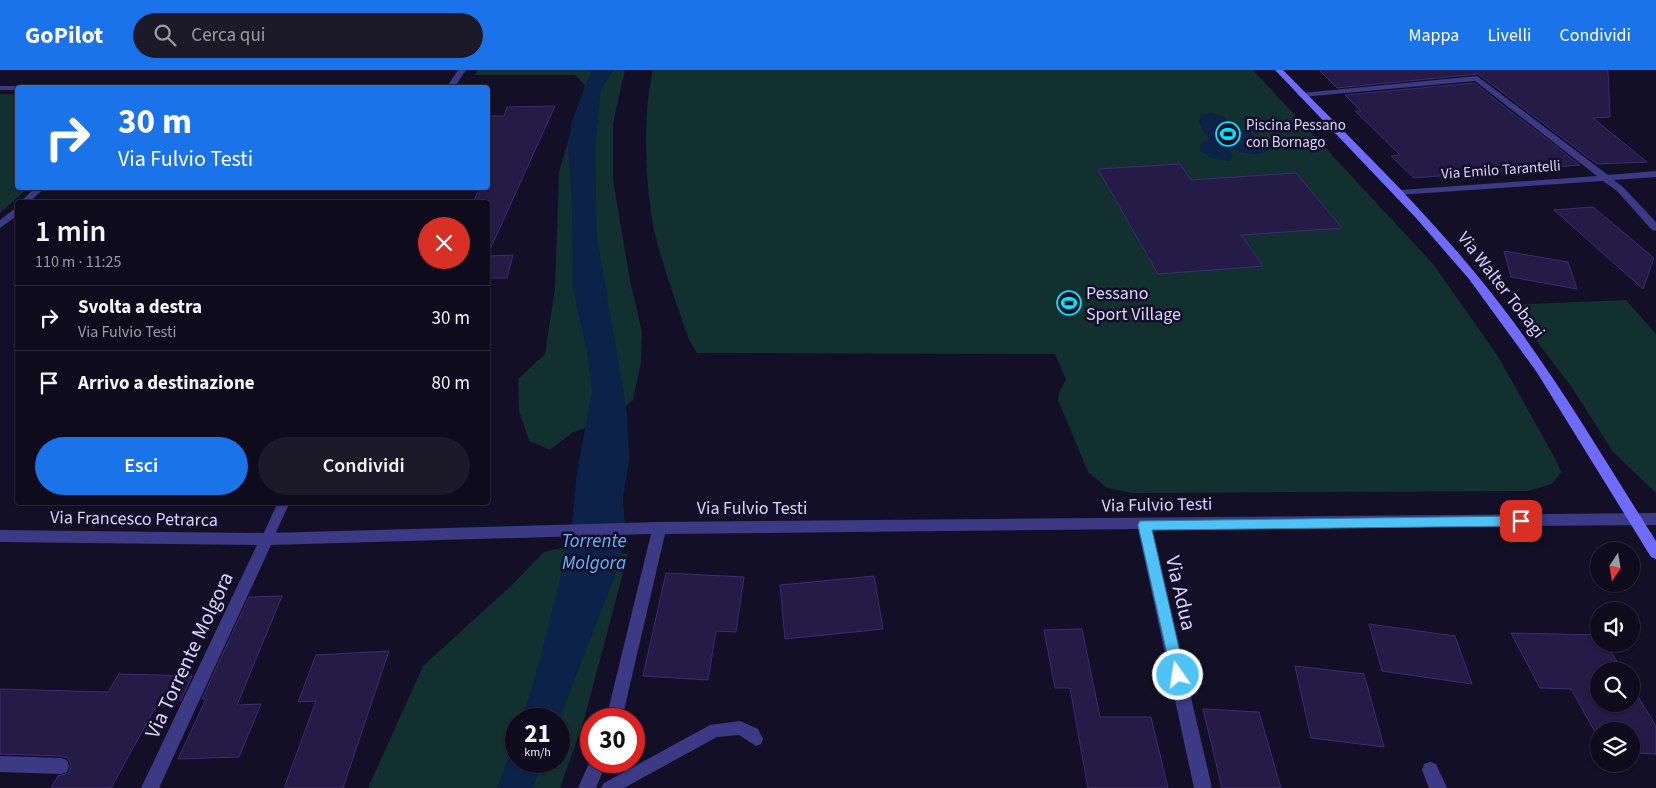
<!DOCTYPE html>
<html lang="it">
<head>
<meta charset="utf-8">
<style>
  body { margin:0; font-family:"Source Sans 3",sans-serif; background:#1c1929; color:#f1f3f6; height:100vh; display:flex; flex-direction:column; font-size:19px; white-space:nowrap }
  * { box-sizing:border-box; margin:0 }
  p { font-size:16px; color:#9b9ba3 }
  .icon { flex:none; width:28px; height:28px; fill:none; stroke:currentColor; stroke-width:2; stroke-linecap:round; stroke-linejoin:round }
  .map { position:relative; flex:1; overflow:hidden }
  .sheet { position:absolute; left:15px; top:130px; width:475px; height:305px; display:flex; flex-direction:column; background:#0e0b1c; border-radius:5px; box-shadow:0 1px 4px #0004,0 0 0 1px #2e2b3b }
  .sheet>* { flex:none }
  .hud { position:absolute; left:15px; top:15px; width:475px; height:105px; border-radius:5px; box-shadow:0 1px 4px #0004,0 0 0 1px #2e2b3b; background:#1a73e8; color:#fff; overflow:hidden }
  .needle { width:32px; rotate:192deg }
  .controls { position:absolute; left:1590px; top:472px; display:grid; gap:10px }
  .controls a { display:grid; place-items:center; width:50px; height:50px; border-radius:50%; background:#0e0b1c; box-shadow:0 1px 4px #0004,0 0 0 1px #2e2b3b; font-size:25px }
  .speed { position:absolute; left:505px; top:638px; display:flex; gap:10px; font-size:25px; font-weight:700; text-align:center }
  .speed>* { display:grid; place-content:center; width:65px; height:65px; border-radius:50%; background:#0e0b1c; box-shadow:0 1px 4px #0004,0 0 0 1px #2e2b3b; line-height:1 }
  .speed small { font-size:12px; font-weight:400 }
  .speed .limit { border:8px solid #d22; background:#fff; color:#111 }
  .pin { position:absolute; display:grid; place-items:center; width:42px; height:42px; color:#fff; margin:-21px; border-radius:10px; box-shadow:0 2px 8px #0006 }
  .me { position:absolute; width:55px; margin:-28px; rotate:347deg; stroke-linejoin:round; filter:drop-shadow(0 0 4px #0008) }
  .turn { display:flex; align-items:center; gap:18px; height:105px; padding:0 20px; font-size:22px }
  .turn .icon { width:65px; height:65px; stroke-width:2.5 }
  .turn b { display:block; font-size:35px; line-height:42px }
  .round { display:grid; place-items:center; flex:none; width:52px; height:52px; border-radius:26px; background:#1c1929 }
  .summary { display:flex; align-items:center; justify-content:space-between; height:85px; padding:0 20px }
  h1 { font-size:30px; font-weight:600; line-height:38px }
  .action { display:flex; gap:10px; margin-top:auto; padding:10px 20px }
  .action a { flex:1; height:58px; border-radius:30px; background:#1a73e8; color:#fff; font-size:20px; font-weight:600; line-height:58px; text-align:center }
  .action a+a { background:#1c1929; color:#f1f3f6 }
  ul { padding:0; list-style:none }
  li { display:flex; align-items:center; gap:15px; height:65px; padding:0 20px; border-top:1px solid #2e2b3b }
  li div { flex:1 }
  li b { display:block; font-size:19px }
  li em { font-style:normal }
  header { display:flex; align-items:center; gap:30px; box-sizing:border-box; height:70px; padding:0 25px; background:#1a73e8; color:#fff }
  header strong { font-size:24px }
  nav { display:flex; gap:28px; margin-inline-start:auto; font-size:18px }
  .search { width:350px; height:45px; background:#1c1929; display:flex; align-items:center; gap:12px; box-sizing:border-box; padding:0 18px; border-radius:28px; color:#9b9ba3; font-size:19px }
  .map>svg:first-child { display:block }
  .green { fill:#12302f; fill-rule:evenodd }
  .water { fill:#0c2248 }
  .building { fill:#241b47; stroke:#3b2d73 }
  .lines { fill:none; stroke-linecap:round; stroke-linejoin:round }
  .lane { fill:#3d3a85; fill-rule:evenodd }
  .street { fill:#3d3a85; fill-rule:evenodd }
  .secondary { fill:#6f6bff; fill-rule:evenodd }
  .route { fill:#4fc3f7; stroke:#337fa1 }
  .labels { text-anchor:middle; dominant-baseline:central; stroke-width:5; stroke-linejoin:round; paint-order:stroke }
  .far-poi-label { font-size:15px; fill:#d9d4ff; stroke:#130f26; text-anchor:start }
  .far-street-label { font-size:15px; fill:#d9d4ff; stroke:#130f26 }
  .street-label { font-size:18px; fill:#d9d4ff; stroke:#130f26 }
  .poi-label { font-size:18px; fill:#d9d4ff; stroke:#130f26; text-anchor:start }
  .water-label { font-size:19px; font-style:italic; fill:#62b6ff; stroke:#130f26 }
  .near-street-label { font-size:21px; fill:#d9d4ff; stroke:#130f26 }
</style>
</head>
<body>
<header>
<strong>GoPilot</strong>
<div class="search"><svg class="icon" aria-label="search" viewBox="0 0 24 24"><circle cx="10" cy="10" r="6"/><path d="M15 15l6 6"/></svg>Cerca qui</div>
<nav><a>Mappa</a><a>Livelli</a><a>Condividi</a></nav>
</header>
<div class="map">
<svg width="1656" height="718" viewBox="0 0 1656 718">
  <rect width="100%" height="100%" fill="#130f26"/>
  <g class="green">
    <path d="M478,0H625L613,53V110L630,211L642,262L641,292L633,330L610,348L572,363L550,380L529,371L519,341L518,309L545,284L555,218L559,102L585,15L575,5H475Z"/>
    <path d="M653,0H1253L1434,195L1499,288L1557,392L1561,402L1552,414L1528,421L1132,423L1107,418L1088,402L1058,330L1059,322L1066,310L1055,284L697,283L689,270C678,237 665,203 656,168C645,124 642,44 653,0Z"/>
    <path d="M0,24H17L18,118H28L0,143Z"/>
    <path d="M1626,230L1656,264V423L1613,382L1573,319L1509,235Z"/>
    <path d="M561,478L628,484L584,650L560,718H368L423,596L512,515L544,482ZM516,649H559V691H516Z"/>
  </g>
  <g class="water">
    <path d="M592,0H614L602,18L600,27L595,81L597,167L627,342L629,390L623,428L625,459L622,483L617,500L559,650L522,649L540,590L571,464L577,402L592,321L587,282L573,218L572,134L568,77L572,51Z"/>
    <path d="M1211,43L1224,47L1235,59L1244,61L1269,74V80C1256,88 1242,82 1229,78L1233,87L1230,91L1214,89L1200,81L1201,74L1209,68L1202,60L1199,51L1201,45Z"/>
    <path d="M516,667V691H544L533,718H497Z"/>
  </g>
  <g class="building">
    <path d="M1319,0H1608L1610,47L1593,48L1647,92L1597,94L1478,4L1337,18Z"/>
    <path d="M1474,13L1580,95L1414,108L1391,86L1400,85L1355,41H1361L1345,25Z"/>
    <path d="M555,36L488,184V132H473L480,118H488V46H504L507,37Z"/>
    <path d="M1180,94L1191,110L1296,103L1342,158L1241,165L1263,196L1158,204L1098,99Z"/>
    <path d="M1593,137L1654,188L1643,219L1554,140Z"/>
    <path d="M1504,181L1568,192L1577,219L1511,207Z"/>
    <path d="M513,185L507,208H488V186Z"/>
    <path d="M666,503L744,507L736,562L716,561L708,610L643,606Z"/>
    <path d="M874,506L883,559L785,569L780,515Z"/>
    <path d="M282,526L237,635L261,634L239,687L178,689L206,629H202L249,527Z"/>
    <path d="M1369,554L1455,566L1472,614L1382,601Z"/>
    <path d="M1082,559L1100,647H1151L1168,718H1088L1070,618H1055L1044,560Z"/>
    <path d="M1511,563L1599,565V574H1606L1623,601H1599V634H1631V615L1656,656V684L1631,683V661H1599V669L1571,619L1540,618Z"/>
    <path d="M389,581L343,718H284L316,631L298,632L316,585Z"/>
    <path d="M1295,596L1364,604L1384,677L1311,668Z"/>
    <path d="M119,604L192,606L181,630L159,631L111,718H51L58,706L69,703L71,695L68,688L61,686L0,684V619L108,622Z"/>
    <path d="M1203,639L1259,642L1281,718H1222Z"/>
  </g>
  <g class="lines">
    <g class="lane">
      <path d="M278,432H290L271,473L267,474L263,473L261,469Z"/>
      <path d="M740,651L758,659L763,669L761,674L756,676L739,665L717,667L624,718H601L604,713L710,655Z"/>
    </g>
    <g class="street">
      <path d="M458,0H466L454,18H446Z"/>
      <path d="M1477,6L1608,105L1656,101V107L1614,110L1623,117L1656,152V161L1652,160L1617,121L1603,111L1397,125L1395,123L1400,120L1597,106L1475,11L1302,27L1298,25L1302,23Z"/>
      <path d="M0,16H18L22,18H18V20H0Z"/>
      <path d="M35,118H45L29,132H20Z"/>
      <path d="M18,136V145L0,158V150Z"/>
      <path d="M1656,443V455L1152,459L1212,718H1194L1138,459L665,464L622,649H606L651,464L271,475L159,718H141L257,475L0,472V460L267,463L659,452Z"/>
      <path d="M0,686L61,688L67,690L69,696L67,702L61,704L0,702Z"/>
      <path d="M591,689V691H607L596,718H578Z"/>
      <path d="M1430,692L1436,694L1447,718H1429L1422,700L1424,694Z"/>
    </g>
    <path class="secondary" d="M1275,0H1283C1349,67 1417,132 1476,204C1545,287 1598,380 1656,471V489L1651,487L1536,301L1469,209L1416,148Z"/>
  </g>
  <path class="route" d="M1521,446L1525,447L1527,451L1525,454L1521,456L1152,460L1185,605L1183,610L1178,612L1173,610L1138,455L1140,451Z"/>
  <defs>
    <g id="stadium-ring" transform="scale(1.25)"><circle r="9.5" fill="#130f26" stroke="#00e5ff" stroke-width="1.5"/><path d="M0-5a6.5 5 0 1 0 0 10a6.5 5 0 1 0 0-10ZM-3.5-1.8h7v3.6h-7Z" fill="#00e5ff"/></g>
  </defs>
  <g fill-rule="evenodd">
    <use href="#stadium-ring" x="1228" y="64"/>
    <use href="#stadium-ring" x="1069" y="233"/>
  </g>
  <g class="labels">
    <g class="far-poi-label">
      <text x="1246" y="55">Piscina Pessano<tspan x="1246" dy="17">con Bornago</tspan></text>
    </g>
    <g class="far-street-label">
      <text transform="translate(1501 100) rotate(-4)">Via Emilo Tarantelli</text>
    </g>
    <g class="street-label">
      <text transform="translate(1501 215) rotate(52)">Via Walter Tobagi</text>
      <text transform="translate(1157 435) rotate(-1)">Via Fulvio Testi</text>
      <text x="752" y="438">Via Fulvio Testi</text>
      <text transform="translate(134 449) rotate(1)">Via Francesco Petrarca</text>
    </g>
    <g class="poi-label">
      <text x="1086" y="223">Pessano<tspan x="1086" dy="21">Sport Village</tspan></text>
    </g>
    <g class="water-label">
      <text x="594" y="471">Torrente<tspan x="594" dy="22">Molgora</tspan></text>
    </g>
    <g class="near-street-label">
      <text transform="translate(1181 523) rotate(77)">Via Adua</text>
      <text transform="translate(189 585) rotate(-65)">Via Torrente Molgora</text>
    </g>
  </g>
</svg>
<div class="controls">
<a><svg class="needle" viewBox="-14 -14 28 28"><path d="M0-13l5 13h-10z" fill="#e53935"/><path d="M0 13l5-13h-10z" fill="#9b9ba3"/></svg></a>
<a><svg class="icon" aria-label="sound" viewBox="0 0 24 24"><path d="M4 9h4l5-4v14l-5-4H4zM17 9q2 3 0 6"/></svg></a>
<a><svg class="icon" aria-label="search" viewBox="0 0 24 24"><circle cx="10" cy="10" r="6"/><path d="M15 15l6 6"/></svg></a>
<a><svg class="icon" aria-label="layers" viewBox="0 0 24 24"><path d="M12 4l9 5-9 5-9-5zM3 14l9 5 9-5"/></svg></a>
</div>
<div class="speed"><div>21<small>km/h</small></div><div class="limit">30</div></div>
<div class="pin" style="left:1521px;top:451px;background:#d93025"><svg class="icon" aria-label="arrive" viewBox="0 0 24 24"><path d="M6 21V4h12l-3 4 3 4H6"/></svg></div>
<svg class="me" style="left:1178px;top:605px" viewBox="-20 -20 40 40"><circle r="17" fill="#4fc3f7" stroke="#fff" stroke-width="3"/><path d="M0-11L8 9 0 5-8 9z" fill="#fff"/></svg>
<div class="hud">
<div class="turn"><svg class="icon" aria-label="right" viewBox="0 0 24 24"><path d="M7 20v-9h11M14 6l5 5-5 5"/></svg><div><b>30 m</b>Via Fulvio Testi</div></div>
</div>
<section class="sheet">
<div class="summary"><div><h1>1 min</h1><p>110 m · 11:25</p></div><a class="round" style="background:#d93025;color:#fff"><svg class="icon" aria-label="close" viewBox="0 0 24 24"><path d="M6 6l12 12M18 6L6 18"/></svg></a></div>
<ul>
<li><svg class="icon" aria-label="right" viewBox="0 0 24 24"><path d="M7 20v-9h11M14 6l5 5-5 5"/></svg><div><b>Svolta a destra</b><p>Via Fulvio Testi</p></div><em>30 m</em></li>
<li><svg class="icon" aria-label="arrive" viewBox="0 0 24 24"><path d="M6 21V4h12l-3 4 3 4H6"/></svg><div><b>Arrivo a destinazione</b></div><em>80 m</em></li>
</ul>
<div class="action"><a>Esci</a><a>Condividi</a></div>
</section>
</div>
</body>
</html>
